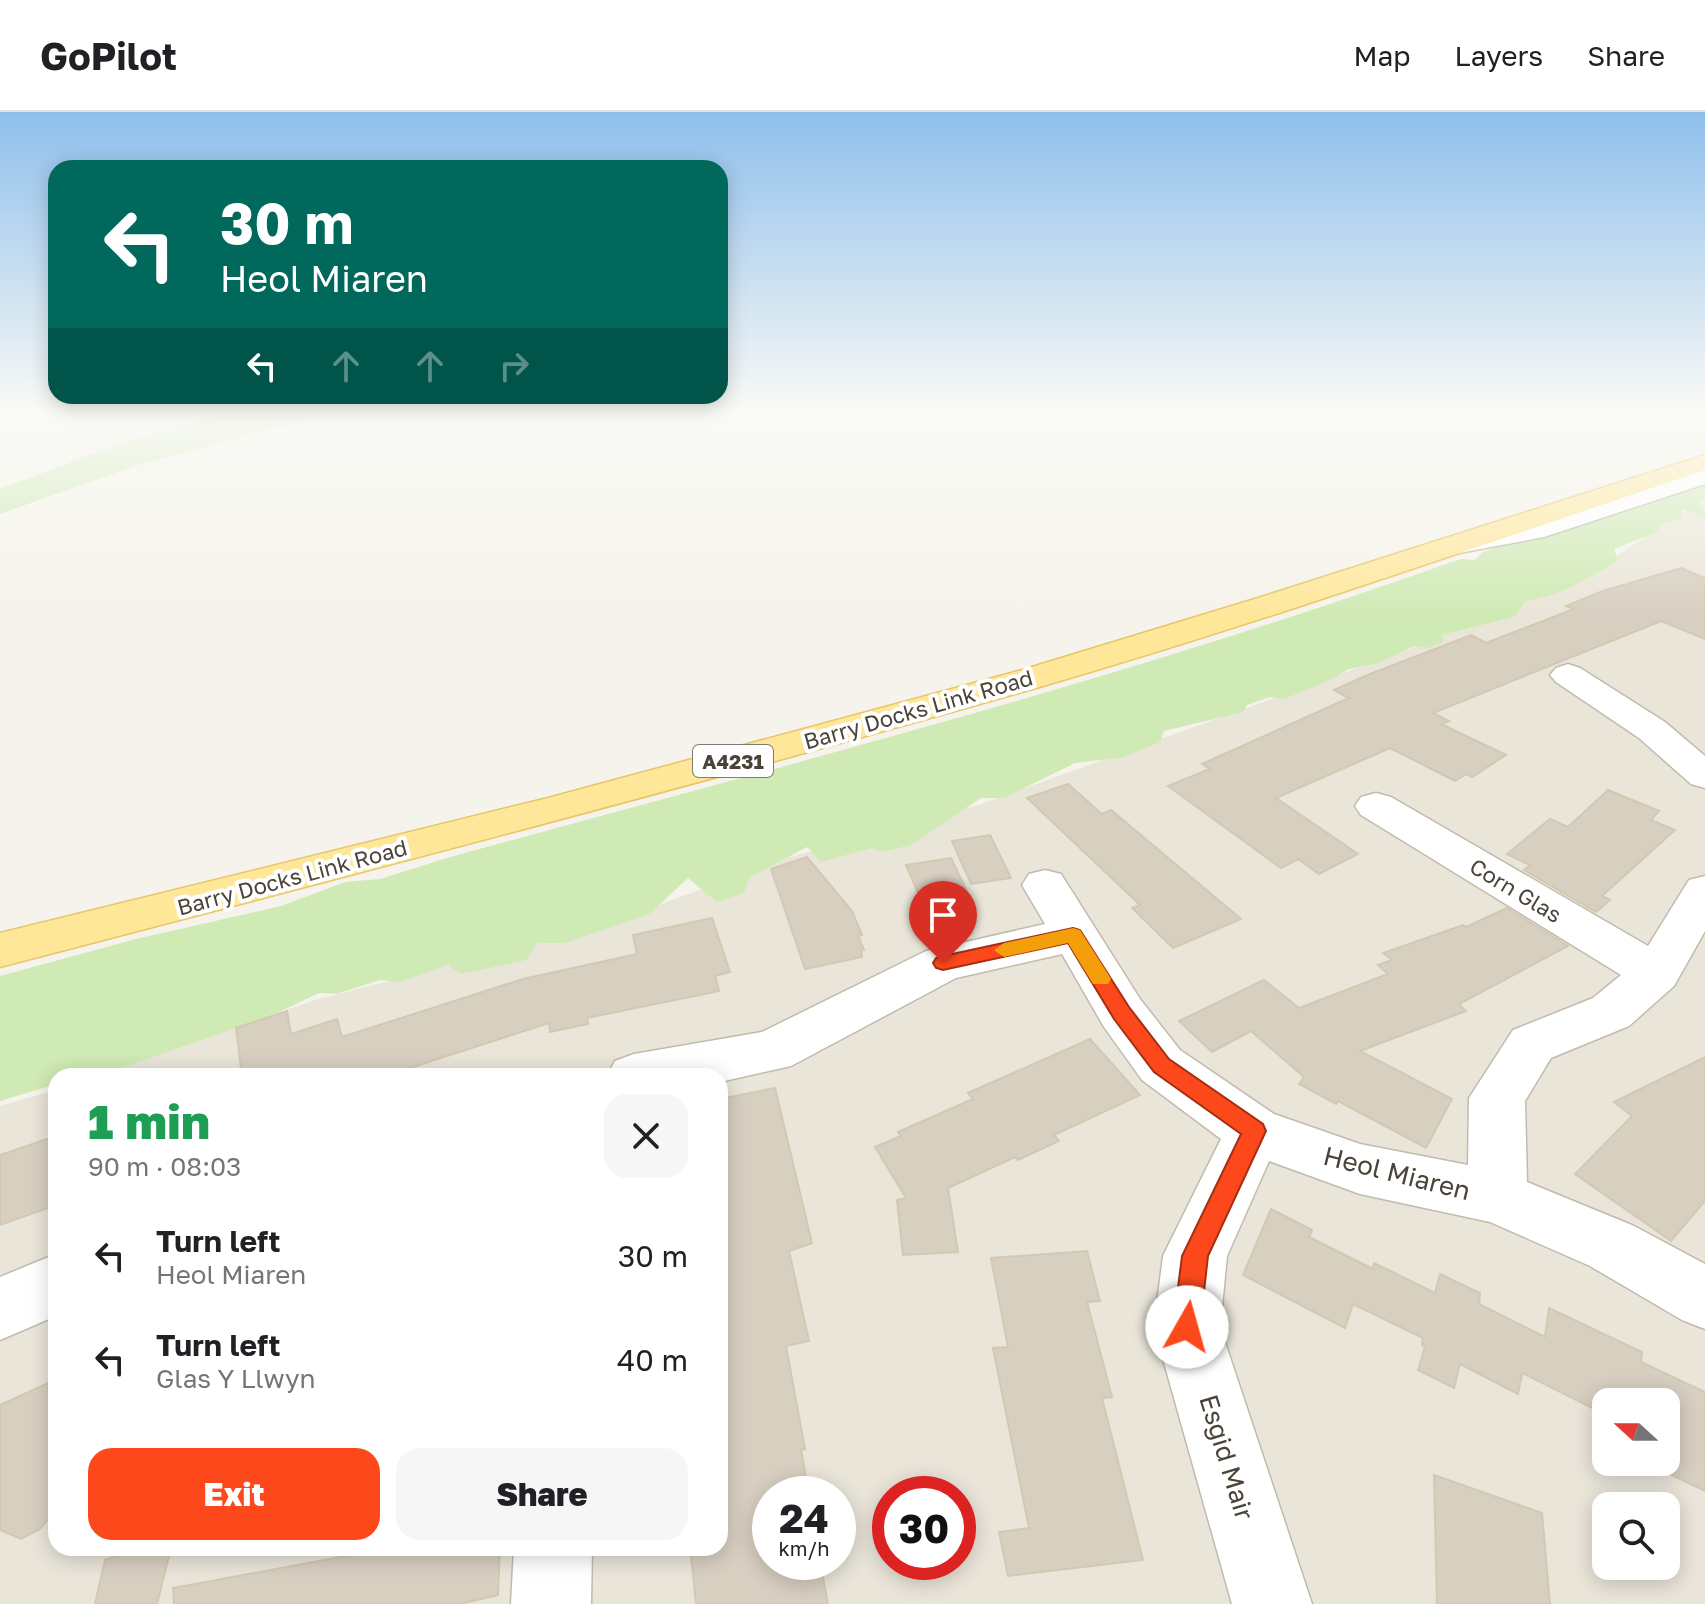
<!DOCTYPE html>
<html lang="en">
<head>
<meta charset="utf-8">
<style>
  body { margin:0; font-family:"Golos Text",sans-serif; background:#f6f6f6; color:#202124; height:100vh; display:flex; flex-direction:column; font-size:30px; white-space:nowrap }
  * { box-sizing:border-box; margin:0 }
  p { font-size:26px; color:#757577 }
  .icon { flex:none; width:44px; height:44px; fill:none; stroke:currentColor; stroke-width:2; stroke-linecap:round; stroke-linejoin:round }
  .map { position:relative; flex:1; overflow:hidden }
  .panel { position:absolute; left:48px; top:956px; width:680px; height:488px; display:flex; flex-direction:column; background:#fff; border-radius:24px; box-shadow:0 4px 20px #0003 }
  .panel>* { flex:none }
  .guide { position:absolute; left:48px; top:48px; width:680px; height:244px; border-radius:24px; box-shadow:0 4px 20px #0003; background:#00695c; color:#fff; overflow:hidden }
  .needle { width:52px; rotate:291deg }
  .fabs { position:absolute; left:1592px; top:1276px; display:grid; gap:16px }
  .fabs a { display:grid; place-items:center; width:88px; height:88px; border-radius:16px; background:#fff; box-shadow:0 4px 20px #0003; font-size:40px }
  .speed { position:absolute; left:752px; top:1364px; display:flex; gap:16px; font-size:40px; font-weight:700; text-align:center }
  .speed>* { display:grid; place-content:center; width:104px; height:104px; border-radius:50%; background:#fff; box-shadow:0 4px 20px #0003; line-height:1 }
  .speed small { font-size:20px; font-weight:400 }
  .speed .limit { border:12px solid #d22; background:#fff; color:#111 }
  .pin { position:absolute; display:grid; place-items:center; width:68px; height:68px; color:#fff; margin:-82px -34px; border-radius:50% 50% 50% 0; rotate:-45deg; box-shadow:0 0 8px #0007 }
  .pin .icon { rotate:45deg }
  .me { position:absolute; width:88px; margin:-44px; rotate:7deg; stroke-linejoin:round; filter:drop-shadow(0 0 6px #0008) }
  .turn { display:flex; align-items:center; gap:28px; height:168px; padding:0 40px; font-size:36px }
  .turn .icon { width:104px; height:104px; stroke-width:2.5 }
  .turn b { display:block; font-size:56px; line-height:68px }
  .lanes { display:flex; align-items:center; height:76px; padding:0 40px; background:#0003; justify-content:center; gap:40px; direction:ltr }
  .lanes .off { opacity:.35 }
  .round { display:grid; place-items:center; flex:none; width:84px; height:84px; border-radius:24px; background:#f6f6f6 }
  .headline { display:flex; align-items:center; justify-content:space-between; height:136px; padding:0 40px }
  h1 { font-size:48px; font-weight:800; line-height:60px; color:#1e9e55 }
  .primary-button { display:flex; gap:16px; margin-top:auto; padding:16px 40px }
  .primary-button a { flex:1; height:92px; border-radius:24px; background:#fc481b; color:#fff; font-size:32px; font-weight:800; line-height:92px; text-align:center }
  .primary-button a+a { background:#f6f6f6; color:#202124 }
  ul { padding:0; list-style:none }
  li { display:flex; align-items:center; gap:24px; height:104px; padding:0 40px }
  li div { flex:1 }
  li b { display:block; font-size:30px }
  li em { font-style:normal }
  header { display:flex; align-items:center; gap:48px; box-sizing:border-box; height:112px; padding:0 40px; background:#fff; border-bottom:2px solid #e0e0e0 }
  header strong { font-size:38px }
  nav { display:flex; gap:44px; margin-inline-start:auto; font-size:28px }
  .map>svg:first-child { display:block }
  .residential { fill:#eae5d9; fill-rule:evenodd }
  .green { fill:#cfeab4 }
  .building { fill:#d7cfc0; stroke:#d2c8b3; stroke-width:2 }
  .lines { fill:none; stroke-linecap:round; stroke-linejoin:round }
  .minor-casing { stroke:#c1bbad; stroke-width:3 }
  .major-casing { stroke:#e6c668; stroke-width:3 }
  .minor { fill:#fff; fill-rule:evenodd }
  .major { fill:#ffe79a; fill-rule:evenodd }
  .route { fill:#fc481b; stroke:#a42f12; stroke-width:2 }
  .slow { fill:#f59e0b }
  .labels { text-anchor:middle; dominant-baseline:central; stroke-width:8; stroke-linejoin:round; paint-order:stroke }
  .shield { fill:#fff; stroke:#807c74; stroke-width:2 }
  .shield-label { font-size:20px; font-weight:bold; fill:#4a4438 }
  .street-label { font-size:22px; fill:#4a4438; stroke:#fff }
  .near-street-label { font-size:26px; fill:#4a4438; stroke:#fff }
</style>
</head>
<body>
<header>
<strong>GoPilot</strong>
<nav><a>Map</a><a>Layers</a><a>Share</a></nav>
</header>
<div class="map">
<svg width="1705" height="1492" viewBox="0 0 1705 1492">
  <rect width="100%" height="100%" fill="#f5f3eb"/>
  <path class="residential" d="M1705,386V1492H0V994L56,978V1436H720V964H97L315,888L595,816L787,746L981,692L1415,535L1595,458ZM1606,1290H1666V1350H1606ZM770,1382H838V1450H770ZM890,1382H958V1450H890ZM1606,1394H1666V1454H1606Z"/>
  <g class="green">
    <path d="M239,297H316L306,307L135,354L0,402V377L116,333Z"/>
    <path d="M1705,364V387L1695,393L1705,398V405L1683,397L1681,407L1663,412L1655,421L1614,437L1618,449C1587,466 1560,485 1525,489L1514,505L1442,523L1443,530L1428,536L1414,534L1379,551L1349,557L1328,569L1284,587L1270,585L1247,593L1243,600L1164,619L1160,630L1124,645L1075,651L1004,686H981L911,733L881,740L871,736L821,750L807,735L749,766L744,781L717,790L688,766L649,802L566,831H537L526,848L461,862L448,853L400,870L380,868L336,882L319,881L273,903L107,961L56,964V972L0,989V864L136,827L281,794L345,770L380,767L447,746C786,653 1129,566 1460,447L1475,448L1483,440Z"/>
  </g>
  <g class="building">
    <path d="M1681,456L1705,466V527L1661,509L1433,601L1449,609L1441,612L1506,643L1472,665L1466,662L1455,669L1390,636L1276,686L1358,742L1319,762L1298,747L1281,756L1168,674L1210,657L1202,652L1349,586L1334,578L1365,564L1471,523L1486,531L1574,497L1566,494L1603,479Z"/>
    <path d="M1068,672L1102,702L1111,698L1241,807L1173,836L1132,796L1140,793L1027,686Z"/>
    <path d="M1608,678L1659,699L1651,708L1675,718L1602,784L1610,788L1596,800L1524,758L1530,753L1507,742L1550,707L1568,715Z"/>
    <path d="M990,723L1011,766L971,772L952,729Z"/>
    <path d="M807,745L852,799L862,823L858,824L864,838H861L862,845L805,857L771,757Z"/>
    <path d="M951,746L971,788L924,795L906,753Z"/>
    <path d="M1507,796L1568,834L1459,892L1466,899L1360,939L1452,987L1426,1036L1338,989L1336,992L1299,972L1304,965L1251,919L1212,940L1179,909L1264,868L1299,896L1388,862L1378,853L1392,848L1383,841L1463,813L1466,815Z"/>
    <path d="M712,806L730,860L715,864L719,879L587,906L588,912L550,920L549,911L385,964H242L236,916L287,899L291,922L337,907L342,925L523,867L637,842L633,823Z"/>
    <path d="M1090,927L1140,983L1054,1023L1059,1029L1018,1048L1015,1045L948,1076L958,1140L903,1143L897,1088L906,1086L875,1035L901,1024L898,1020L973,987L968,981Z"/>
    <path d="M1705,945V1089L1671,1129L1575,1062L1632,1004L1614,990Z"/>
    <path d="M775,976L812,1131L789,1139L809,1229L786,1234L805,1337L801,1338L809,1382H770V1450H820L828,1492H696L691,1443L700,1441L699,1436H720V987Z"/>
    <path d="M56,1024V1090L51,1095L0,1113V1043Z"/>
    <path d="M1271,1097L1312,1118L1309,1125L1373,1157L1374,1151L1435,1181L1440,1162L1480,1181L1479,1192L1545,1225L1549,1196L1642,1240L1641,1250L1705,1280V1379L1653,1354V1350H1666V1290H1606V1303L1522,1261L1518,1282L1460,1252L1454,1276L1418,1258L1425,1235L1422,1233L1423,1226L1353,1192L1345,1216L1243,1163Z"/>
    <path d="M1087,1139L1100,1189L1087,1190L1112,1285L1102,1286L1143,1448L1008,1464L999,1420L1029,1416L993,1236L1008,1235L991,1146Z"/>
    <path d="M48,1271L54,1364L50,1366L52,1403L40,1417L21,1427L0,1418V1293Z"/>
    <path d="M1434,1363L1542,1401L1550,1492H1437Z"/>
    <path d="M136,1436H171L157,1492H95L105,1448Z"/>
    <path d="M389,1436H500L498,1483L460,1492H174L173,1476Z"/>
  </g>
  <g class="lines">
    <g class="minor-casing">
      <g id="minor">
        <path d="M1705,356V372L1544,425L1459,441L1449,438L1445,432L1449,426L1529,411Z"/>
        <path d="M1568,552L1580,556L1665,610L1705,644V676L1691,672L1639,626L1556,570L1550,563L1556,556Z"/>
        <path d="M1376,681L1391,685L1648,834L1689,768L1705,764V819L1674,874L1629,914L1551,946L1525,989L1527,1070L1634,1114L1705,1152V1217L1682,1208L1590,1154L1490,1110L1360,1082L1269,1049L1227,1144L1220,1215L1312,1492H1232L1154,1215L1163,1144L1221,1027L1142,968L1104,915L1062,842L956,866L791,954L720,970V964H607L615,949L634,942L762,920L926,839L1045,812L1022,773L1029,762L1045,758L1061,762L1140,887L1180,938L1274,1002L1360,1032L1468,1053L1469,986L1513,918L1593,886L1621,863L1361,703L1355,694L1361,685Z"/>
        <path d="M56,1142V1204L0,1228V1165Z"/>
        <path d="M514,1436H592L591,1492H511Z"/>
      </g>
    </g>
    <g class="major-casing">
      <path id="major" d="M1705,343V358C1485,432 1266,509 1043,574C697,673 348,764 0,855V821L548,686L1022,558L1258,486Z"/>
    </g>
    <use href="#minor" class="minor"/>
    <use href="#major" class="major"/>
  </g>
  <linearGradient id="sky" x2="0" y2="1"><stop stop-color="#8ebfec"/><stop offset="0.59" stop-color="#fafaf6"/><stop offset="1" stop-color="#fafaf6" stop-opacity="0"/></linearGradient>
  <rect width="1705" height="506" fill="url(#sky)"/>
  <path class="route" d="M1073,816L1080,818L1129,895L1169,947L1263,1012L1266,1019L1208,1144L1200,1215L1196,1224L1187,1228L1177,1224L1173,1215L1182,1144L1241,1022L1154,960L1114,907L1068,831L943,858L936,856L933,851L936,846L943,844Z"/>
  <path class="slow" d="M1073,816L1080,818L1108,862L1111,867L1108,872H1093L1068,831L1004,845L994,838L1004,831Z"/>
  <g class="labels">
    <rect class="shield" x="693" y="633" width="80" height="32" rx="6"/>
    <g class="shield-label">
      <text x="733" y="649">A4231</text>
    </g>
    <g class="street-label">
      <text transform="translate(918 597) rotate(-16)">Barry Docks Link Road</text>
      <text transform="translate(292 765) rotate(-15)">Barry Docks Link Road</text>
      <text transform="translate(1516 778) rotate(31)">Corn Glas</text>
    </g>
    <g class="near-street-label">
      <text transform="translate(1397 1061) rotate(14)">Heol Miaren</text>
      <text transform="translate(1227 1345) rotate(73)">Esgid Mair</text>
    </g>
  </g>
</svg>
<div class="fabs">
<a><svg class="needle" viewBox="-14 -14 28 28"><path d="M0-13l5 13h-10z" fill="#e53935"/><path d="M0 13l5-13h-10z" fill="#757577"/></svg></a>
<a><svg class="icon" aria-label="search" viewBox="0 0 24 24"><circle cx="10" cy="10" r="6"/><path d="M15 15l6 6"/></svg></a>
</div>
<div class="speed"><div>24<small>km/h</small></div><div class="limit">30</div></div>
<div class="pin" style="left:943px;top:851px;background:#d93025"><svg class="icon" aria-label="arrive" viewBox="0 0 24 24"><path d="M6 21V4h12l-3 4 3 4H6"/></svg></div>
<svg class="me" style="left:1187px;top:1215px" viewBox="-20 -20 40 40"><circle r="19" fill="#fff"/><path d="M0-13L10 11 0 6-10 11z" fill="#fc481b"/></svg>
<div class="guide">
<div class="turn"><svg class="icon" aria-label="left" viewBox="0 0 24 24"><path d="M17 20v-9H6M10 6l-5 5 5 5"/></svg><div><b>30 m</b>Heol Miaren</div></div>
<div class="lanes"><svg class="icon" aria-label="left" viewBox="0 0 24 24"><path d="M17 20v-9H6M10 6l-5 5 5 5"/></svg><svg class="icon off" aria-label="ahead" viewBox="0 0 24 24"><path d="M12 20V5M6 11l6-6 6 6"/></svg><svg class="icon off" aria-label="ahead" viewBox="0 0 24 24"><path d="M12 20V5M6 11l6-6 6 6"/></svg><svg class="icon off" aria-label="right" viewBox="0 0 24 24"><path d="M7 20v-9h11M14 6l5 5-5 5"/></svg></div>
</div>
<section class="panel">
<div class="headline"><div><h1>1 min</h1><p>90 m · 08:03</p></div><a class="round"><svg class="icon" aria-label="close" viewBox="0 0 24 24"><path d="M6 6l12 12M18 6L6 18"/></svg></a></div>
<ul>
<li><svg class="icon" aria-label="left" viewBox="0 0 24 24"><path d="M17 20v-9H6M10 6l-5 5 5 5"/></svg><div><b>Turn left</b><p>Heol Miaren</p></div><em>30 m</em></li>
<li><svg class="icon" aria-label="left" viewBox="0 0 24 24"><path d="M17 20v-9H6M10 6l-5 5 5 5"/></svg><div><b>Turn left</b><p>Glas Y Llwyn</p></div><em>40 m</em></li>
</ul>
<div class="primary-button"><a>Exit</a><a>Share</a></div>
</section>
</div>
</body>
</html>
